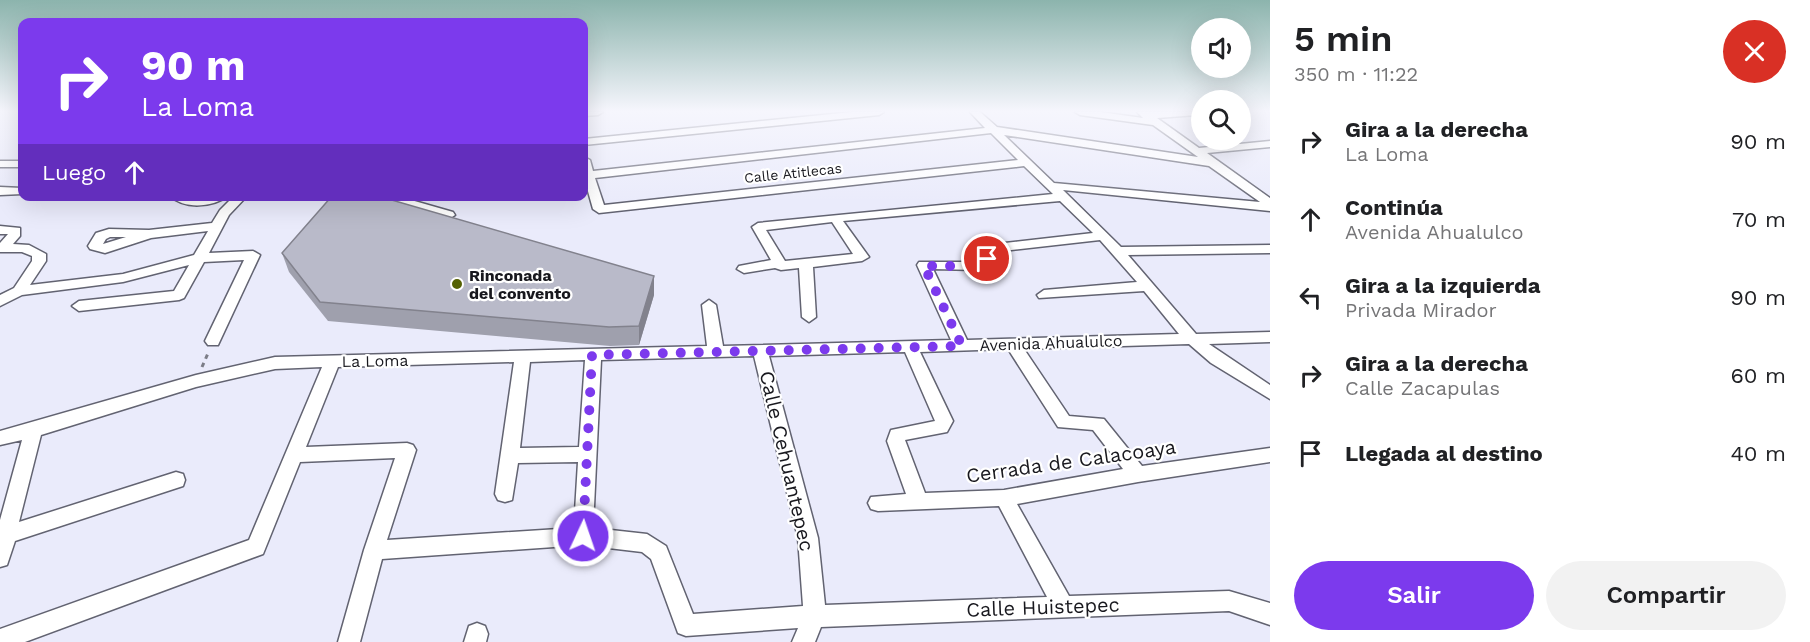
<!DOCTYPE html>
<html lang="es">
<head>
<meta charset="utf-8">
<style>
  body { margin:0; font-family:"Work Sans",sans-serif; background:#f2f2f2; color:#202124; height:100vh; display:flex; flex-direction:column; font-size:22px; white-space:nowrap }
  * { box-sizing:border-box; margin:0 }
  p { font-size:20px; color:#757577 }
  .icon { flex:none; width:33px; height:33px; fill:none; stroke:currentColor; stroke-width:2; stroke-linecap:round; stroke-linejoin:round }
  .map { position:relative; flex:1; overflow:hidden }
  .drawer { display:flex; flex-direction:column; background:#fff; width:540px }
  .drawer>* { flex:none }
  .hud { position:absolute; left:18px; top:18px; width:570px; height:183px; border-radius:12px; box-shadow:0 6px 24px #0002; background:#7c3aed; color:#fff; overflow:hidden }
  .controls { position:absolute; left:1191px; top:18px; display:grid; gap:12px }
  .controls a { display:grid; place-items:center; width:60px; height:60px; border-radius:50%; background:#fff; box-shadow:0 6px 24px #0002; font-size:30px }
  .pin { position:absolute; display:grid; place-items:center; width:51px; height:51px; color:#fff; margin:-26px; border:3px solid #fff; border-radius:50%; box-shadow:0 2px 6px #0007 }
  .me { position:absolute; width:66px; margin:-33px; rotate:3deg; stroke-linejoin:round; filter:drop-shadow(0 0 4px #0008) }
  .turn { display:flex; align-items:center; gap:21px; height:126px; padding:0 24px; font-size:27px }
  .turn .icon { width:78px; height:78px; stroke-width:2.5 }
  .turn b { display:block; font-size:42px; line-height:51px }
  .then { display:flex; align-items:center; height:57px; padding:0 24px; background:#0003; gap:12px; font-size:22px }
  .round { display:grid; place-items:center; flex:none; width:63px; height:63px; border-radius:32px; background:#f2f2f2 }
  .summary { display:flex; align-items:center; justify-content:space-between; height:102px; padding:0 24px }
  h1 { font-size:36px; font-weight:600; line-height:45px }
  .button { display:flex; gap:12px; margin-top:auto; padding:12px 24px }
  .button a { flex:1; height:69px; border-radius:36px; background:#7c3aed; color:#fff; font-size:24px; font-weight:600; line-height:69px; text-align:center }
  .button a+a { background:#f2f2f2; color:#202124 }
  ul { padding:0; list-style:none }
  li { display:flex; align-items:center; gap:18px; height:78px; padding:0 24px }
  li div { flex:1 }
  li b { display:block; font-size:22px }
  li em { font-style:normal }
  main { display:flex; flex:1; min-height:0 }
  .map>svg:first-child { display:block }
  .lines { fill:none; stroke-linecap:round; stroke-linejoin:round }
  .minor-casing { stroke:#626371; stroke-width:3 }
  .path { stroke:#7c7d87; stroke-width:3; stroke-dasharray:4.5 4.5; stroke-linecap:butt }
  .minor { fill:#fff; fill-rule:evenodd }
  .wall { fill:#9fa0ad }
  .shaded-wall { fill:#82828d }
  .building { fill:#b9bac9; stroke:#82828d; stroke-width:1.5 }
  .route { stroke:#7c3aed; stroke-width:10; stroke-dasharray:0 18 }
  .poi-dot { fill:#546103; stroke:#fff; stroke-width:2 }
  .labels { text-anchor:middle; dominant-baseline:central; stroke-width:4.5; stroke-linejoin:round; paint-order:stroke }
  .far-street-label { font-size:14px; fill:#18181e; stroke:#fff }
  .poi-label { font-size:16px; font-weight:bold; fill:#18181e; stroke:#fff; text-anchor:start }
  .street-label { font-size:16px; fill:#18181e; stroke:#fff }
  .near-street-label { font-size:20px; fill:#18181e; stroke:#fff }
</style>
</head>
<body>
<main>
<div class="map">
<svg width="1270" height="642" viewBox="0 0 1270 642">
  <rect width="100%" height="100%" fill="#eaebfb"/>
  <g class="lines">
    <g class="minor-casing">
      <g id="minor">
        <path d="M584,112H603L598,115L584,116Z"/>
        <path d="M852,112H884L879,115L584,145V139Z"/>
        <path d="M970,112H980L997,127L1198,157L1153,125L1080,115L1075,112H1100L1143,118L1137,112H1201L1196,115L1157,118L1199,148L1270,141V147L1207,153L1270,198V211L1063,190L1121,247L1270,245V253L1128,255L1196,334L1270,332V342L1209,344L1270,385V399L1211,363L1189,344L1024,349L1069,416L1104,419L1142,466L1270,448V462L1138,482L1017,504L1069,596L1229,591L1270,603V625L1229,611L821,627L815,642H792L798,628L686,636L678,633L651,559L642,552L583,545L382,559L360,642H338L364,550L395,458L300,462L263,554L25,642H0V629L249,540L322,367L275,369L196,387L41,435L19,522L176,472L183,474L185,480L183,486L15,541L7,565L0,567V520L22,440L0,445V431L196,375L275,357L707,346L702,305L709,300L716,305L723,346L951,340L917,265L919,262H975L980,258L982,246L987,245L1093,233L1060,201L843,221L869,257L862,261L813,267L816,317L809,322L802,317L799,268L781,270L775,268L744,273L737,269L739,266L771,260L752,227L758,223L1053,194L1024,166L599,213L593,209L584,177V157L590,160L593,171L985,128ZM991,133L1018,160L604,205L595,178ZM1004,135L1209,166L1260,202L1054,183ZM832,222L853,254L785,261L766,230ZM1100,240L1137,282L1044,290L1037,295L1039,298L1144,291L1179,334L967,340L933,269L978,270L992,262L994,252ZM1008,349L1058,427L1093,430L1123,469L1004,490L925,493L905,440L947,432L953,421L920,352ZM905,352L935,421L891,430L887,441L906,494L871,497L868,503L871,509L878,511L999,506L1047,597L825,605L818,538L769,356ZM754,356L798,538L803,606L693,614L666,546L647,534L593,528L601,360ZM585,360L579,447L520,448L530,362ZM514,362L495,494L498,500L505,502L512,500L518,463L578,462L574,528L387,540L416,450L413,445L407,443L306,447L338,367Z"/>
        <rect x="0" y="161" width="22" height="6"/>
        <path d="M0,187L22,188V194L0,195Z"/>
        <path d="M170,196L192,198L228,196C213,207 185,210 170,196Z"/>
        <path d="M234,196H247L229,215L209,253L253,251L260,255L218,345H208L205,341L244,260L204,262L184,298L179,300L79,311L72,306L79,301L174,291L189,265L123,282L22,295L0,306V295L14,288L32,261V256L22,252H0V243L8,234H0V226L20,228V236L13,244L29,245L46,254V261L30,285L123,274L194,255L208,231L151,238L105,253L90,249L88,246L96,233L109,229L149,230L212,223L220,210ZM110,237H126L103,244L106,239Z"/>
        <path d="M376,196H397L453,212L455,215L449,219Z"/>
        <path d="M477,623L485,626L488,634L486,642H464L469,626Z"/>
      </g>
    </g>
    <path class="path" d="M202,367L209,351"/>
    <use href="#minor" class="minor"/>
  </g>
  <path class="wall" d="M282,253L654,276V295L639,345L610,346L328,321L289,272Z"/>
  <path class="shaded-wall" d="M654,276V295L639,345V326Z"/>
  <path class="building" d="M332,196H378L654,276L639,326L609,327L320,302L282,253Z"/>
  <linearGradient id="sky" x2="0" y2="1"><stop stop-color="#8cb4ad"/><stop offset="0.55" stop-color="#f6f6fd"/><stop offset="1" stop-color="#f6f6fd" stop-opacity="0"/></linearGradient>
  <rect width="1270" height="202" fill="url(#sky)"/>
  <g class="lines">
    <path class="route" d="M583,536L592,355L962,346L924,266H978L987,259"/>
  </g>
  <circle class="poi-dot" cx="457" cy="284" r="6"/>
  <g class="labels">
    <g class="far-street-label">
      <text transform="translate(793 173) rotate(-6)">Calle Atitlecas</text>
    </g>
    <g class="poi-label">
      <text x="469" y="275">Rinconada<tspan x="469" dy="18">del convento</tspan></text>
    </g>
    <g class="street-label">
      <text transform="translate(1051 343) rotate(-2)">Avenida Ahualulco</text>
      <text transform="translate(375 361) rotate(-1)">La Loma</text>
    </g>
    <g class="near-street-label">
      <text transform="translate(787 461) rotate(77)">Calle Cehuantepec</text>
      <text transform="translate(1071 461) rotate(-8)">Cerrada de Calacoaya</text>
      <text transform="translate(1043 607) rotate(-2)">Calle Huistepec</text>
    </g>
  </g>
</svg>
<div class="controls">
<a><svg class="icon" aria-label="sound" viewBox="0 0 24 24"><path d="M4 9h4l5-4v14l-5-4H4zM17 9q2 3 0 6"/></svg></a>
<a><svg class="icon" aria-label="search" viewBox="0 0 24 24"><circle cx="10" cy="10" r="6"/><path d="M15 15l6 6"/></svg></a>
</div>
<div class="pin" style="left:987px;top:259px;background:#d93025"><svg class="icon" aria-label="arrive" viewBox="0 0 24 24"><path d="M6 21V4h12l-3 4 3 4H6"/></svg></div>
<svg class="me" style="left:583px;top:536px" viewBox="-20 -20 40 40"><circle r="17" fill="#7c3aed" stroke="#fff" stroke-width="3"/><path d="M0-11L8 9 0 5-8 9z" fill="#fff"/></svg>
<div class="hud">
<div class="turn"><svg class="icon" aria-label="right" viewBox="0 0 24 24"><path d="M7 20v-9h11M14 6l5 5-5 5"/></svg><div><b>90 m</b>La Loma</div></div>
<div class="then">Luego<svg class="icon" aria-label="ahead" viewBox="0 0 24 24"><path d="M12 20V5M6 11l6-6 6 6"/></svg></div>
</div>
</div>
<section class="drawer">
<div class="summary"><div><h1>5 min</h1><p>350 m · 11:22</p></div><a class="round" style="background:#d93025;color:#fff"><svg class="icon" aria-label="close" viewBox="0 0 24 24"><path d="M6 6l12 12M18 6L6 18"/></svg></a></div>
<ul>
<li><svg class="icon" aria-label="right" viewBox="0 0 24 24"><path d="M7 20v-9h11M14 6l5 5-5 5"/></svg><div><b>Gira a la derecha</b><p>La Loma</p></div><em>90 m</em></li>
<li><svg class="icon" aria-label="ahead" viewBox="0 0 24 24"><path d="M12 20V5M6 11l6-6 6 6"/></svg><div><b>Continúa</b><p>Avenida Ahualulco</p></div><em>70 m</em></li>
<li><svg class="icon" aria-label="left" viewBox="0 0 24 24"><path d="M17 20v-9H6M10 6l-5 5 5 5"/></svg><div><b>Gira a la izquierda</b><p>Privada Mirador</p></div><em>90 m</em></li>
<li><svg class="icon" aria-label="right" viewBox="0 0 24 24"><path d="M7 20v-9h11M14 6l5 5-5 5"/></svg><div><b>Gira a la derecha</b><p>Calle Zacapulas</p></div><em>60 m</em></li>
<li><svg class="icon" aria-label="arrive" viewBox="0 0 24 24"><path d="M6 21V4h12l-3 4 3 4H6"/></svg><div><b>Llegada al destino</b></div><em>40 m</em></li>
</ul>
<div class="button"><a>Salir</a><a>Compartir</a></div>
</section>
</main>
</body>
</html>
